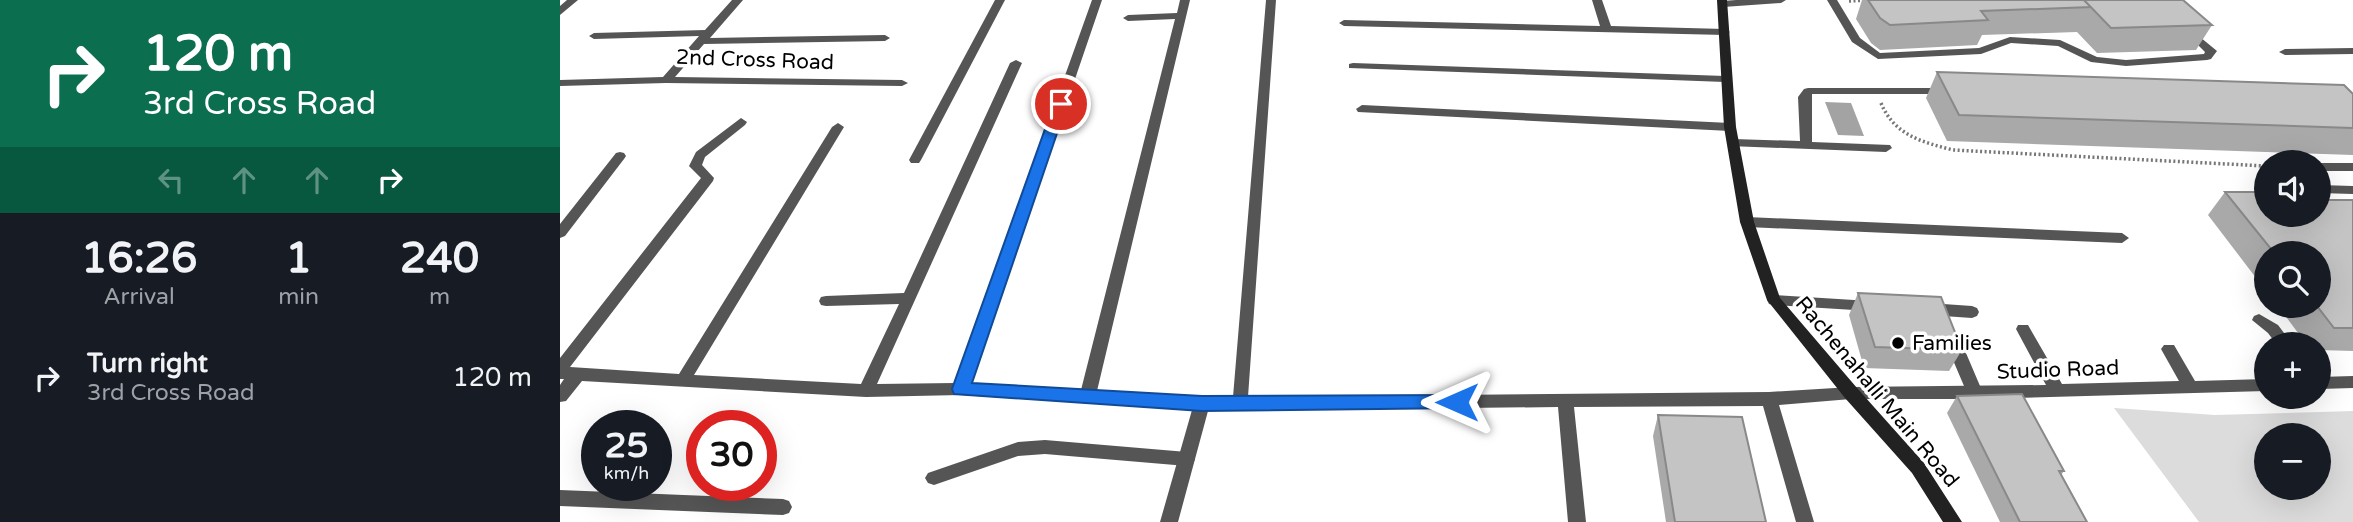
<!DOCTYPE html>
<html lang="en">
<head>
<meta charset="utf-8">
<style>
  body { margin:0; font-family:"Varela Round",sans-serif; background:#242831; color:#f1f3f6; height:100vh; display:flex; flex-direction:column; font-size:26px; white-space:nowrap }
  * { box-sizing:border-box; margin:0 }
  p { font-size:23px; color:#9ea1a6 }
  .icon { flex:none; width:38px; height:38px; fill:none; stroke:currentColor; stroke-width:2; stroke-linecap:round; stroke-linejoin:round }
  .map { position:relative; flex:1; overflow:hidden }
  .drawer { display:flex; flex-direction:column; background:#171b24; width:560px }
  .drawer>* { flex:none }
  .hud { background:#0b6e4f; color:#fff; overflow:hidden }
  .tools { position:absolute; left:1694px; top:150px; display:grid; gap:14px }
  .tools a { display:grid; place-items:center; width:77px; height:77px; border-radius:50%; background:#171b24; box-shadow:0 7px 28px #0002; font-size:35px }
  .speed { position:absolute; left:21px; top:410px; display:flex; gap:14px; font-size:35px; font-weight:700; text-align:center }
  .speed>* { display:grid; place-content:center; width:91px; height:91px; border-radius:50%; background:#171b24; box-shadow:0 7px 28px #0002; line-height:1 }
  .speed small { font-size:18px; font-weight:400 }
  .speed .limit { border:10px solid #d22; background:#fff; color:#111 }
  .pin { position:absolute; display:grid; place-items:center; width:60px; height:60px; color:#fff; margin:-30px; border:4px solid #fff; border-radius:50%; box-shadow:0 2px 7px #0007 }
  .me { position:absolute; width:77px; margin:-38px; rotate:270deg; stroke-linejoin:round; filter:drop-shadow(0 0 5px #0008) }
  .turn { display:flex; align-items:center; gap:24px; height:147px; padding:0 28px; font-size:32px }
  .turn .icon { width:91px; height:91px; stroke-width:2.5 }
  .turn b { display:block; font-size:49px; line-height:60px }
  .lanes { display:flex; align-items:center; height:66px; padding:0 28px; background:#0003; justify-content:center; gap:35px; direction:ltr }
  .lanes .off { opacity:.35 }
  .eta { display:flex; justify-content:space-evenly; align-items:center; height:119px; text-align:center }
  .eta b { font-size:42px; font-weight:700; line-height:49px }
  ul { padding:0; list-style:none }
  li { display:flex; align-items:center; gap:21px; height:91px; padding:0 28px }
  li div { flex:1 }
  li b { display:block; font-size:26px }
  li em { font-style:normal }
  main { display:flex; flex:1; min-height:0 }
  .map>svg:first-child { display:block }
  .green { fill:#dcdcdc; fill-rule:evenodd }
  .water { fill:#a3a3a3 }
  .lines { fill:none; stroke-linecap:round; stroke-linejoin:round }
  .path { stroke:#777; stroke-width:3.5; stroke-dasharray:2 2.5; stroke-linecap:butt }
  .lane { fill:#555; fill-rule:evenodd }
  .street { fill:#555; fill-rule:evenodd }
  .secondary { fill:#222; fill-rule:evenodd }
  .wall { fill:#a9a9a9 }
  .building { fill:#c4c4c4; stroke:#898989; stroke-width:2 }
  .route { fill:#1a73e8; stroke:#114b97; stroke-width:2 }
  .poi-dot { fill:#000; stroke:#fff; stroke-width:2.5 }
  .labels { text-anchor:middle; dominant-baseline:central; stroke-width:7; stroke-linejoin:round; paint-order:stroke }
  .street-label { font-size:21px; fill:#000; stroke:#fff }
  .poi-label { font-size:21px; fill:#000; stroke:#fff; text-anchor:start }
</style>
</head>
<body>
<main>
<section class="drawer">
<div class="hud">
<div class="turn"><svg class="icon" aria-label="right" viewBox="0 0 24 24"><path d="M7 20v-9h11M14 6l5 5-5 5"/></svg><div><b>120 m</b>3rd Cross Road</div></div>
<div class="lanes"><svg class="icon off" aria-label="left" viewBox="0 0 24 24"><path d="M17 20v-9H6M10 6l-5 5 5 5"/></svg><svg class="icon off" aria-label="ahead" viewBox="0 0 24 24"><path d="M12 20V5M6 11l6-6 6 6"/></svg><svg class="icon off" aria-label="ahead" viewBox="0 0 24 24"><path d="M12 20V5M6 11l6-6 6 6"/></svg><svg class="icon" aria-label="right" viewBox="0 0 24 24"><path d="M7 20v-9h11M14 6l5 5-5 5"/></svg></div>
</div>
<div class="eta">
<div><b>16:26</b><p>Arrival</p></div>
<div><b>1</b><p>min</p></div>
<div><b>240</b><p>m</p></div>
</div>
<ul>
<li><svg class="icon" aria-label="right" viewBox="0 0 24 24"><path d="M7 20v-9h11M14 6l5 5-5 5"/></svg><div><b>Turn right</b><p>3rd Cross Road</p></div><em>120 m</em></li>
</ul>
</section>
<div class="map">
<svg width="1793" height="522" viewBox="0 0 1793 522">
  <rect width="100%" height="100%" fill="#fff"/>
  <path class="green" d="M1554,408L1655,415L1793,411V522H1639ZM1706,436H1759V488H1706Z"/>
  <path class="water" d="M1265,102L1291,103L1304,136L1278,135Z"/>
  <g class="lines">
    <g class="path">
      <path d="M1289,1L1310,0"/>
      <path d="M1321,103C1334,135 1362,142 1393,150L1706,166"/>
    </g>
    <g class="lane">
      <path d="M1395,340L1400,342L1403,346L1423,393L1421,398L1415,399L1409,398L1407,393L1387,346L1390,342Z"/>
      <path d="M485,440L627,452L633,454L635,459L633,464L627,466L485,454L458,456L374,485L368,483L365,478L368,473L458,442Z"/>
    </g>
    <g class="street">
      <path d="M7,0H18L0,15V6Z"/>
      <path d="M172,0H183L150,38L325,35L330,38L325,41L144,44L115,77L342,80L348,83L342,86L106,83L0,86V80L103,77L139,36L34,39L29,36L34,33L145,30Z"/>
      <path d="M435,0H445L361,160L359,163H351L349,160Z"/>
      <path d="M532,0H542L411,383L521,390L615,19L568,21L563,18L568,15L617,13L620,0H630L537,391L673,397L706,0H716L688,397L1209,392L1291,387L1486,385L1456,329L1458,325H1468L1502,384L1619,381L1601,349L1604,345H1614L1635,381L1706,379V391L1415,399H1291L1219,405L1254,522H1236L1203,406L1014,407L1026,522H1008L998,407L648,411L618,522H600L632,410L401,395L306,397L22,381L6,401L0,402V385L4,379H0V358L141,178L129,166L136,152L181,118L187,122L185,125L145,157L142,165L154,178L153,181L10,367L119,374L272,127L278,123L284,127L134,375L301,384L339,304L266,306L261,305L259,301L261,297L266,296L344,293L450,63L456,60L462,63L317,384L395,383Z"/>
      <path d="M1032,0H1042L1051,26L1165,29L1170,32L1165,35L784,26L779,23L784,20L1040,26Z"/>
      <path d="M1176,0H1226L1221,3L1163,7L1158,4L1163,1Z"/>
      <path d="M1267,0H1277L1300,38L1320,53L1419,48L1450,37L1500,40L1537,57L1566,60L1644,54L1645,52L1624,31L1629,28L1657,51L1651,59L1647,60L1566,66L1531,62L1498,46L1451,43L1421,54L1318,59L1292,42Z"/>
      <path d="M1793,48V54L1725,55L1719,52L1725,49Z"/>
      <path d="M793,63L1165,76L1171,79L1165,82L789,68V64Z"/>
      <path d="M1248,88H1387L1393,91L1387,94H1252V142L1330,145L1332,148L1326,152L1169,146L1167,143L1169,140L1173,139L1240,141L1238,97L1244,89Z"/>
      <path d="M802,105L1170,123L1176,127L1170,131L798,112L796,109Z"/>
      <path d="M60,152L64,153L66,156L64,159L5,236L0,238V224L56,153Z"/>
      <rect x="1759" y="163" width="34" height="8"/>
      <path d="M1759,185L1793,186V194L1759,193Z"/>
      <path d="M1187,217L1562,233L1569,238L1562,243L1187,227L1180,222Z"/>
      <path d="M1214,295L1310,301L1315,302L1317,306L1315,310L1310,311L1214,305L1209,304L1207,300L1209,296Z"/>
      <path d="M1369,303L1412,306L1417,308L1419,312L1417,316L1412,318L1369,315L1364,313L1362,309L1364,305Z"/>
      <path d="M1699,314L1718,325L1733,345H1717L1708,333L1692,320L1694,316Z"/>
      <path d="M1793,376V388L1759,389V377Z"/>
      <path d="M0,490L223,499L229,501L232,507L229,513L223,515L0,506Z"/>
    </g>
    <path class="secondary" d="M1157,0H1167L1176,127L1194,222L1220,298L1297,388L1364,463L1402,522H1383L1352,473L1285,398L1207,300L1180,222L1164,127Z"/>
  </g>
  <g class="wall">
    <path d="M1302,0H1623L1652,25L1636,50L1537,53L1517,32L1422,35L1417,45L1320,50L1311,43L1296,19Z"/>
    <path d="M1377,72L1793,128V155L1387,141L1366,98Z"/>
    <path d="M1665,192L1706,215L1793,200V351L1759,350V345H1747L1718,306H1759V254H1706V291L1648,215Z"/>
    <path d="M1298,293L1402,350L1389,371L1304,368L1289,315Z"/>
    <path d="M1397,396L1504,471L1501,475L1527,522H1440L1387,413Z"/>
    <path d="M1098,415L1206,522H1106L1093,436Z"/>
  </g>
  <g class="building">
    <path d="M1308,0H1524L1531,7L1421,11L1428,20L1330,25L1320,18Z"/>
    <path d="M1524,0H1623L1652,25L1551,28Z"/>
    <path d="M1377,72L1784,85L1793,94V128L1399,115Z"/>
    <path d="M1665,192H1706V215H1759V200H1793V328H1774L1757,306H1759V254H1715Z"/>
    <path d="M1298,293L1381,297L1402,350L1315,347Z"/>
    <path d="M1462,394L1504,471H1499L1527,522H1460L1397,396Z"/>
    <path d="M1098,415L1182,417L1206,522H1115Z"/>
  </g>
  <path class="route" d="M501,100L507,104L412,383L642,396L897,395L903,397L906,402L903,408L642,411L394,394L392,389L494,104Z"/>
  <circle class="poi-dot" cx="1338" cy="343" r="7"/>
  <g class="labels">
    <g class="street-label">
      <text transform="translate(195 60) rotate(2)">2nd Cross Road</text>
      <text transform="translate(1498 370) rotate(-2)">Studio Road</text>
      <text transform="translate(1317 392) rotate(50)">Rachenahalli Main Road</text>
    </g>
    <g class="poi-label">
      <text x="1352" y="343">Families</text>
    </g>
  </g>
</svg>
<div class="tools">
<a><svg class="icon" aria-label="sound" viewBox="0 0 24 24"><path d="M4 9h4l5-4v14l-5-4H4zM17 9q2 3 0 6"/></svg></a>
<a><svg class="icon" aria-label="search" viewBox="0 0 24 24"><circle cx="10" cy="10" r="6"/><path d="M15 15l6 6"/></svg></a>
<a>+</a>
<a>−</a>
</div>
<div class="speed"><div>25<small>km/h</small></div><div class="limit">30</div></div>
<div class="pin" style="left:501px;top:104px;background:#d93025"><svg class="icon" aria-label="arrive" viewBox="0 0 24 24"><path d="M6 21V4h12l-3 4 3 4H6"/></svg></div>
<svg class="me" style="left:897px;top:402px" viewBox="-20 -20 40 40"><path d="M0-17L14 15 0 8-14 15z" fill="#1a73e8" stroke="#fff" stroke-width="4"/></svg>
</div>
</main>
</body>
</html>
